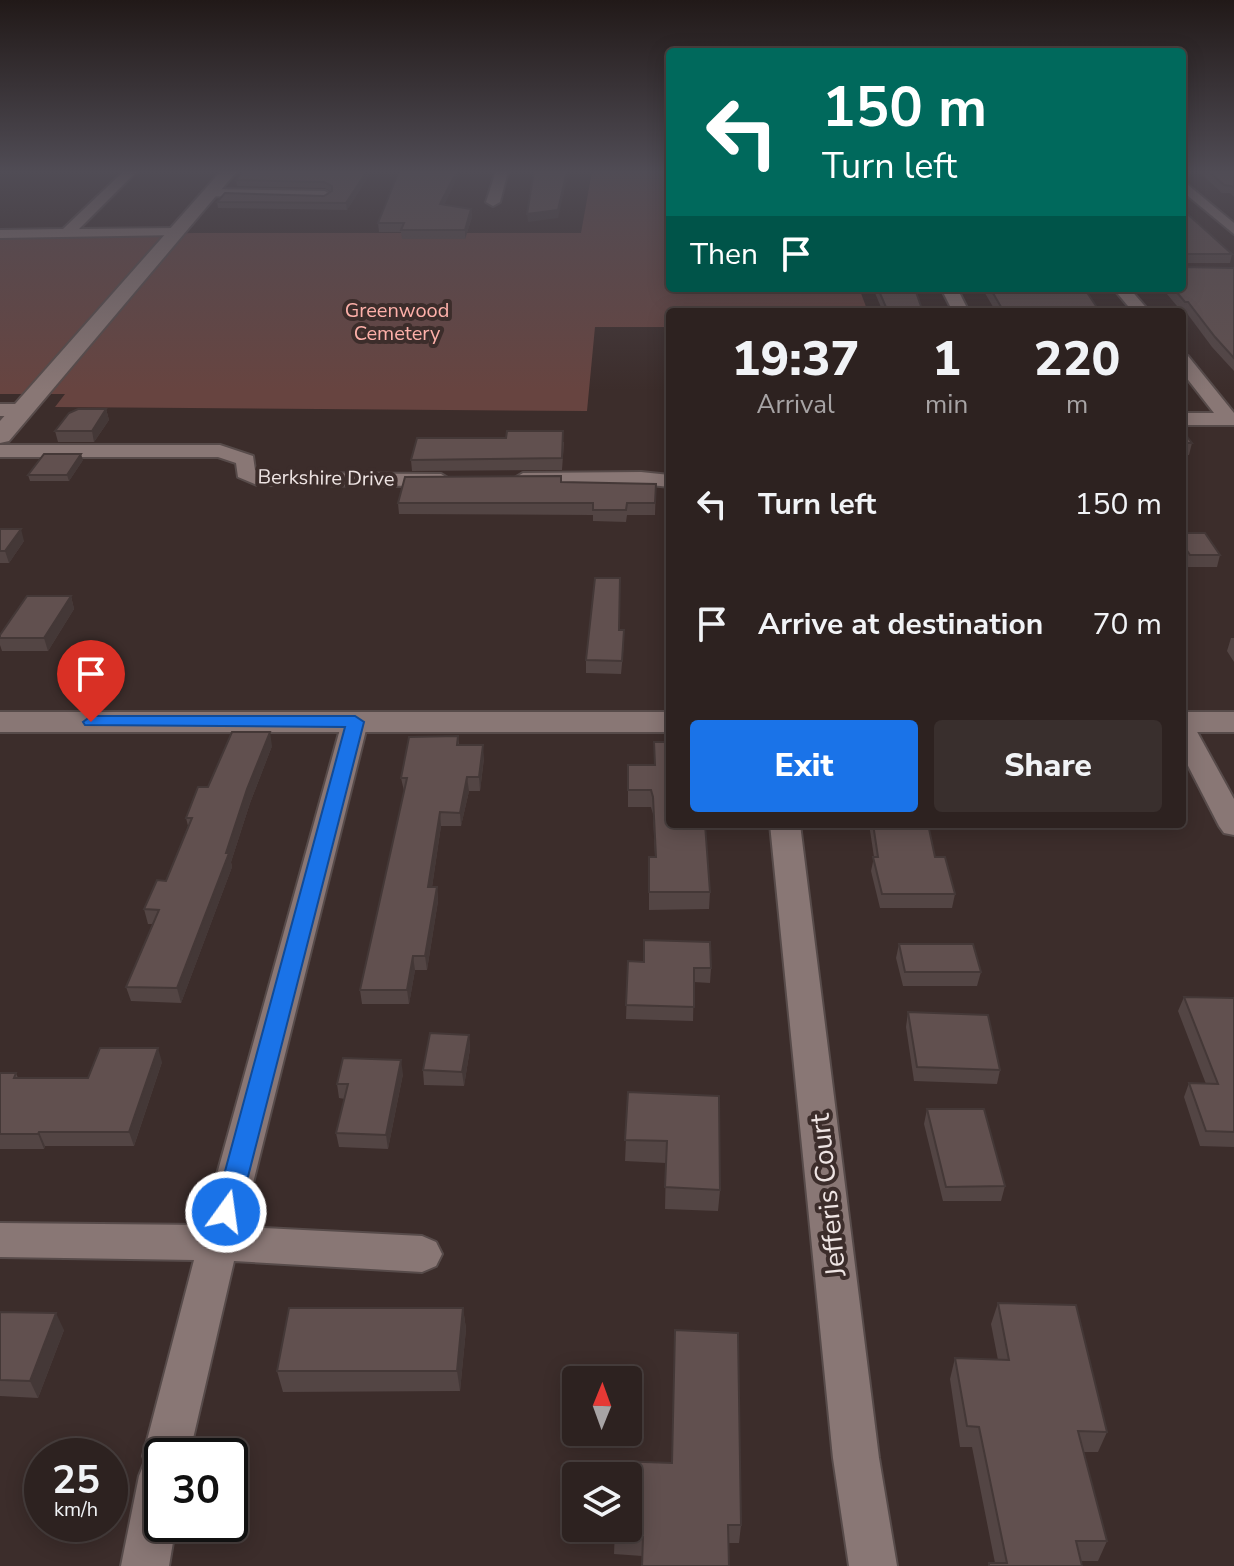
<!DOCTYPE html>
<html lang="en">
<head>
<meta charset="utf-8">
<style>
  body { margin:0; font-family:"Nunito Sans",sans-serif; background:#392f2d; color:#f1f3f6; height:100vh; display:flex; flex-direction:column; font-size:30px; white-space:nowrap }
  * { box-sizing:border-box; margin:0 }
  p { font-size:26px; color:#a7a4a5 }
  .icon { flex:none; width:44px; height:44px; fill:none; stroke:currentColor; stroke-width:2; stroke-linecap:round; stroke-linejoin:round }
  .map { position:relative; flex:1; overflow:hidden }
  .side { position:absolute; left:666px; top:308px; width:520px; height:520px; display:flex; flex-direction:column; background:#2d2220; border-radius:8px; box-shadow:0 4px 20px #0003,0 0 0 2px #483f3e }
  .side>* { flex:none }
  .banner { position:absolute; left:666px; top:48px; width:520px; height:244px; border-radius:8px; box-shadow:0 4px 20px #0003,0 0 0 2px #483f3e; background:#00695c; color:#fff; overflow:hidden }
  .needle { width:52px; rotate:1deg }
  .tools { position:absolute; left:562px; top:1366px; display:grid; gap:16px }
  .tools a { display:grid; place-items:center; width:80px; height:80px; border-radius:8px; background:#2d2220; box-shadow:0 4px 20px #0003,0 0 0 2px #483f3e; font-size:40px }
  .speed { position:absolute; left:24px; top:1438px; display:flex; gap:16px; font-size:40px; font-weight:700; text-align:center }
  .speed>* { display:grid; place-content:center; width:104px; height:104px; border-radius:50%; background:#2d2220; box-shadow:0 4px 20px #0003,0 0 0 2px #483f3e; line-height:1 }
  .speed small { font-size:20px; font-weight:400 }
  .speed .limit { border:4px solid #111; border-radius:12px; background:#fff; color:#111 }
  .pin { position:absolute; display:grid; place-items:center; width:68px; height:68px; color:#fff; margin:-82px -34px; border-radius:50% 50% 50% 0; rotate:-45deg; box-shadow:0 0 8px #0007 }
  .pin .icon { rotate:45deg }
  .me { position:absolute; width:88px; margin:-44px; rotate:14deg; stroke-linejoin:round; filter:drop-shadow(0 0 6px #0008) }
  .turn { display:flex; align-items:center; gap:28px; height:168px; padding:0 24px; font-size:36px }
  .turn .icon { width:104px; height:104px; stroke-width:2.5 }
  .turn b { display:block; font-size:56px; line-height:68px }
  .then { display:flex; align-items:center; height:76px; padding:0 24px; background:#0003; gap:16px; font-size:30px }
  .eta { display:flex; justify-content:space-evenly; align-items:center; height:136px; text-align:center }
  .eta b { font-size:48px; font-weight:800; line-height:56px }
  .primary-button { display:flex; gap:16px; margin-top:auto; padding:16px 24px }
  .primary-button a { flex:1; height:92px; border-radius:8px; background:#1a73e8; color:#fff; font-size:32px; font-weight:800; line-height:92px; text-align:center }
  .primary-button a+a { background:#392f2d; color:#f1f3f6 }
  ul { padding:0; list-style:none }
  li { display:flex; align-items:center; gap:24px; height:120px; padding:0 24px }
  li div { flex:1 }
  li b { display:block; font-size:30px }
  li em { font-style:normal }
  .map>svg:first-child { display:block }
  .green { fill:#674440 }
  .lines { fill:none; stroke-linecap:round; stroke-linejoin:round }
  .minor-casing { stroke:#574b4a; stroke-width:4 }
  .tertiary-casing { stroke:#574b4a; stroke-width:4 }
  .minor { fill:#897775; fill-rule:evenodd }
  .tertiary { fill:#897775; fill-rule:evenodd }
  .wall { fill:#534544 }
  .shaded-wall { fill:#443837 }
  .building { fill:#61504f; stroke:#443837; stroke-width:2 }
  .route { fill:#1a73e8; stroke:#114b97; stroke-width:2 }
  .labels { text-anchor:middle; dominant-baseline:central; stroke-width:8; stroke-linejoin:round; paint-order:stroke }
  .far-park-label { font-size:20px; fill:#fdb0a9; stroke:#3c2d2b }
  .far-street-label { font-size:20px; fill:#eee4e3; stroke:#3c2d2b }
  .near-street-label { font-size:28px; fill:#eee4e3; stroke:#3c2d2b }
</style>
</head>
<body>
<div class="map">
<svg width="1234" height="1566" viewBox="0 0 1234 1566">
  <rect width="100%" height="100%" fill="#3c2d2b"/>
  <path class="green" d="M592,171H670V288H859L868,312H670V327H595L587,411L55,407L65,394H0V237L194,233H581Z"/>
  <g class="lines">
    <g class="minor-casing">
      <g id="minor">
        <path d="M124,171H137L79,229L176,228L181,229V235L0,238V230L63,229Z"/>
        <path d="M496,171H508L500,202L493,206L486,202Z"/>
        <path d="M1182,180L1234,223V234L1182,191Z"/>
        <path d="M209,189L325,191L331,195L325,199L204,196L203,193Z"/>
        <path d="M941,288H957L969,312H953Z"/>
        <path d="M1113,288H1129L1150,312H1133Z"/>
        <path d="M1182,355L1188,356L1234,413V425H1182V413H1214L1182,372Z"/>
        <path d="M0,404H22L31,410L22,416H0Z"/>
        <path d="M0,445H220L253,456L255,470L261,473L441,474L451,480L441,486L257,485L238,477L236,463L218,457H0Z"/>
        <path d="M641,472L670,475V487L641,484L523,485L513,479L523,473Z"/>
        <path d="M355,714L364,716L368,722L242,1227L422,1236L436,1242L442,1254L436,1266L422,1272L234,1261L189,1456H162V1524H176L169,1566H121L139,1476L145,1461L143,1456L194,1260L0,1257V1223L203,1225L342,722L346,716Z"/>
        <path d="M1182,720L1191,722L1195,728L1234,799V835L1224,833L1219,826L1182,754Z"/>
        <path d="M770,824H800L879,1458L897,1566H849L833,1458Z"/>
      </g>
    </g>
    <g class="tertiary-casing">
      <g id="tertiary">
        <path d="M221,171H237L9,441L0,443V421Z"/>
        <rect x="0" y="712" width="670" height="20"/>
        <rect x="1182" y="712" width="52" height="20"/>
      </g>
    </g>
    <use href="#minor" class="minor"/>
    <use href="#tertiary" class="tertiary"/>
  </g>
  <g class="wall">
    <path d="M399,171H460L444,205L471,209L472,217L465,239H402L401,232H379L378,223Z"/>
    <path d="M1198,171H1234V197L1230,193H1222Z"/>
    <path d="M368,177L347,210L218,208L217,202L324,196L331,192L325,188L237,186L236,180Z"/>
    <path d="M1182,209L1232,254L1230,263H1182Z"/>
    <path d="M1182,267L1234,268V371L1212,347L1186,312H1182L1162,288H1182Z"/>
    <path d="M873,288H889L886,292L923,312H883Z"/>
    <path d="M982,288H1084L1100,312H996Z"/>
    <path d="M106,409L109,420L94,442H58L55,431Z"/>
    <path d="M1182,430L1192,443L1189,455H1182Z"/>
    <path d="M506,438L564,442L562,470L412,471L411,460Z"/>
    <path d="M83,460L69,481H30L28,475Z"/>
    <path d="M561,482L656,484L655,515H627L626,522L593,521V515L399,514L398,503Z"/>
    <path d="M0,529L24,541L9,563H0Z"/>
    <path d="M1182,533L1220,555L1217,567H1186L1182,561Z"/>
    <path d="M71,596L74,609L48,651H2L0,645V635Z"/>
    <path d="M619,630L624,643L621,674L586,673V660Z"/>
    <path d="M1231,638H1234V662L1227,651Z"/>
    <path d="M458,736L459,745L484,758L480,791H469L461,826H441L432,887H437L438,901L427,970H415L409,1004H362L360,990L404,791L401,778Z"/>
    <path d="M654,742L710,892L709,909L649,910V857H655L653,814L651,807H628V765H654Z"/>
    <path d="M272,746L250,803L231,862L232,867L181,1003L131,1001L126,987L153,924H148L144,909L166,881L188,826L186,818L208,787Z"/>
    <path d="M869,824H928L935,857L955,894L952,908H880L871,871L874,857Z"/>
    <path d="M899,944L981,972L977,986H903L896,958Z"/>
    <path d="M628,961L711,968L710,983L694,982L693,1021L626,1019Z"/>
    <path d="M1184,997L1234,998V1147L1200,1146L1184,1097L1189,1083L1206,1084L1178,1011Z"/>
    <path d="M908,1012L1000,1070L997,1084L914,1081L906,1027Z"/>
    <path d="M469,1035L470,1049L464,1086L424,1085L423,1070Z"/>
    <path d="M162,1062L134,1146H45L44,1149H0V1073H16L18,1078H88Z"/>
    <path d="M403,1074L388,1149L339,1147L336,1133L345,1099L339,1098L337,1084Z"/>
    <path d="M628,1092L720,1190L718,1211L665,1209L666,1163L625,1161Z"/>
    <path d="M927,1109L1005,1186L1001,1201H943L924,1124Z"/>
    <path d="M998,1303L1107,1432L1098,1452H1083L1107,1541L1098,1561H1080L1082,1566H988L989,1563H995L972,1447H960L950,1379L955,1358L998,1360L991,1324Z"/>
    <path d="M463,1308L466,1329L460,1391L283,1392L277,1371Z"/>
    <path d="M0,1312L64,1330L38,1398L0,1396Z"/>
    <path d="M741,1525L739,1543H728L642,1556L614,1554L615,1528Z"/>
  </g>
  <g class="shaded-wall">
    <path d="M367,171L368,177L347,210L346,203Z"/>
    <path d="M457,171H460L441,212L440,204Z"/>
    <path d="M567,171H569L558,218L528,222L527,214Z"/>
    <path d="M471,209L472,217L465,239V230Z"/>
    <path d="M882,288H889L881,296L879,291L878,300L879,291Z"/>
    <path d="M106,409L109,420L94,442L92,431Z"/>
    <path d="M81,454L83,460L69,481L67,475Z"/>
    <path d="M21,529L24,541L9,563L5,551Z"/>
    <path d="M71,596L74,609L48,651L44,638Z"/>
    <path d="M270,732L272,746L250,803L231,862L232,867L181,1003L177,988L226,853L247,789Z"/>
    <path d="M483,745L484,758L480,791L479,777Z"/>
    <path d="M467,777L469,791L461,826L460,813Z"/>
    <path d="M440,812L441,826L430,901L428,887Z"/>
    <path d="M437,887L438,901L427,970L425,956Z"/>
    <path d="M413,956L415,970L409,1004L407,990Z"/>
    <path d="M469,1035L470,1049L464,1086L462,1072Z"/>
    <path d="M158,1048L162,1062L134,1146L129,1132Z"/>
    <path d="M401,1060L403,1074L388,1149L386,1135Z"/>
    <path d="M39,1132L45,1146L44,1149L38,1134Z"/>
    <path d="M463,1308L466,1329L460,1391L457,1371Z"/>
    <path d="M56,1313L64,1330L38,1398L30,1381Z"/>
  </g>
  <g class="building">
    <path d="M243,171H367L346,203L217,202L225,193L324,196L332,191V186L324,182L236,180Z"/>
    <path d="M399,171H457L440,204L471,209L465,230H401L404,223H378Z"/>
    <path d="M534,171H567L558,210L527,214Z"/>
    <path d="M1208,171H1234V188L1231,186L1224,185Z"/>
    <path d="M1182,209L1232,254H1184L1182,256Z"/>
    <path d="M1182,265V267L1234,268V358L1215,337L1188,302H1185L1173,288H1182Z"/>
    <path d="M990,288H1084L1100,312H1004Z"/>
    <path d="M879,291L916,292L923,312H888Z"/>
    <path d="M78,409H106L92,431H55L69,413Z"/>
    <path d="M1182,430L1192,443H1182Z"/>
    <path d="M507,431H563L562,458L411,460L417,438H506Z"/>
    <path d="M44,454H81L67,475H28Z"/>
    <path d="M561,476V482L656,484L655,503H627L626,510H593V503H398L405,477Z"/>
    <path d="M0,529H21L5,551H0Z"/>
    <path d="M1182,533H1205L1220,555H1190L1182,543Z"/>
    <path d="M595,578H620L619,630H624L622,661L586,660Z"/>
    <path d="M27,596H71L44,638H0V635Z"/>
    <path d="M232,732H270L247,789L226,853H229L177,988L126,987L159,910L144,909L157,880L166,881L192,818H186L198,787H208Z"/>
    <path d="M458,736L457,745H483L479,777H467L460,813L440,812L428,887H437L425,956H413L407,990H360L407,778H401L409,737Z"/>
    <path d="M654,742H670V824H705L710,892H649V857H656L653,797L651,790H628V765H655Z"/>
    <path d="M873,824H928L935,857H945L955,894H882L873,857H878Z"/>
    <path d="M644,940L710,942L711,968H694V1007L626,1005L628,961L644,962Z"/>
    <path d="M899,944H973L981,972H905Z"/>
    <path d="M1184,997L1234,998V1132L1206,1131L1189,1083L1218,1084Z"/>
    <path d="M908,1012L988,1015L1000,1070L917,1067Z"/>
    <path d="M430,1033L469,1035L462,1072L423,1070Z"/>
    <path d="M100,1048H158L129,1132H39L38,1134H0V1073H16L14,1078H88Z"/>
    <path d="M343,1058L401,1060L386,1135L336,1133L348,1084H337Z"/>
    <path d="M628,1092L719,1096L720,1190L665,1187L667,1141L625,1140Z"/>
    <path d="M927,1109H984L1005,1186L946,1187Z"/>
    <path d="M998,1303L1076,1305L1107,1432L1078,1431L1107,1541H1076L1082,1566H989V1563H1007L979,1427L967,1426L955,1358L1009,1360Z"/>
    <path d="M289,1308H463L457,1371H277Z"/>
    <path d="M0,1312L56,1313L30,1381L0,1380Z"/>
    <path d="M675,1330L738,1333L741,1525H728L729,1566H642L643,1537L614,1536L615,1528H628V1476H616L617,1461L672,1463Z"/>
  </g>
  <linearGradient id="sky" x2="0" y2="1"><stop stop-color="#211918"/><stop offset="0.44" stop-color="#504c55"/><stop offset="1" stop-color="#504c55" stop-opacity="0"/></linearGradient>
  <rect width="1234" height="390" fill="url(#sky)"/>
  <path class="route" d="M91,716H355L364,722L239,1212L235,1220L226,1223L217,1220L214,1212L345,727L85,725L83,722Z"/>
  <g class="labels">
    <g class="far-park-label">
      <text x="397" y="310">Greenwood<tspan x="397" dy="23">Cemetery</tspan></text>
    </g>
    <g class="far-street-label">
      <text transform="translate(326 478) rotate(1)">Berkshire Drive</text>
    </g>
    <g class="near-street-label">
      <text transform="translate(828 1195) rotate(-96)">Jefferis Court</text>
    </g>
  </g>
</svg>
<div class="tools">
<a><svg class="needle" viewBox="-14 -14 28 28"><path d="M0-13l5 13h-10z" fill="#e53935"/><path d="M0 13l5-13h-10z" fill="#a7a4a5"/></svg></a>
<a><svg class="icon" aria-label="layers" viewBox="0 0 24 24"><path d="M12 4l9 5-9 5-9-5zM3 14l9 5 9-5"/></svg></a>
</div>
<div class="speed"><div>25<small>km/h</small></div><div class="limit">30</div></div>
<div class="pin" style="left:91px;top:722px;background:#d93025"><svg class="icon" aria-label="arrive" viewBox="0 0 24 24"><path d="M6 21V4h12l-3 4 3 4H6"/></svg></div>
<svg class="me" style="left:226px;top:1212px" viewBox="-20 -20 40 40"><circle r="17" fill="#1a73e8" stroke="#fff" stroke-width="3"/><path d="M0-11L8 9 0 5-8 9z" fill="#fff"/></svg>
<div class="banner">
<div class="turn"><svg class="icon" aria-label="left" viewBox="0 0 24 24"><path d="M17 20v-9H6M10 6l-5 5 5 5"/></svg><div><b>150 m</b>Turn left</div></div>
<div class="then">Then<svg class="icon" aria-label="arrive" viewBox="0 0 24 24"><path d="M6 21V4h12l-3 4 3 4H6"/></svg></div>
</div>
<section class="side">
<div class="eta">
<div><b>19:37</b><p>Arrival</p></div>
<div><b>1</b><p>min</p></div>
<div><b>220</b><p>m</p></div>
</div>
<ul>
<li><svg class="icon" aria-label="left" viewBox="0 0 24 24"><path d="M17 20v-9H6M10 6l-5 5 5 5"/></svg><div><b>Turn left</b></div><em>150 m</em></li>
<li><svg class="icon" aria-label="arrive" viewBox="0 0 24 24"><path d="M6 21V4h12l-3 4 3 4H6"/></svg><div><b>Arrive at destination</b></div><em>70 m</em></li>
</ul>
<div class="primary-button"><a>Exit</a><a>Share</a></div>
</section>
</div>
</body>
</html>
